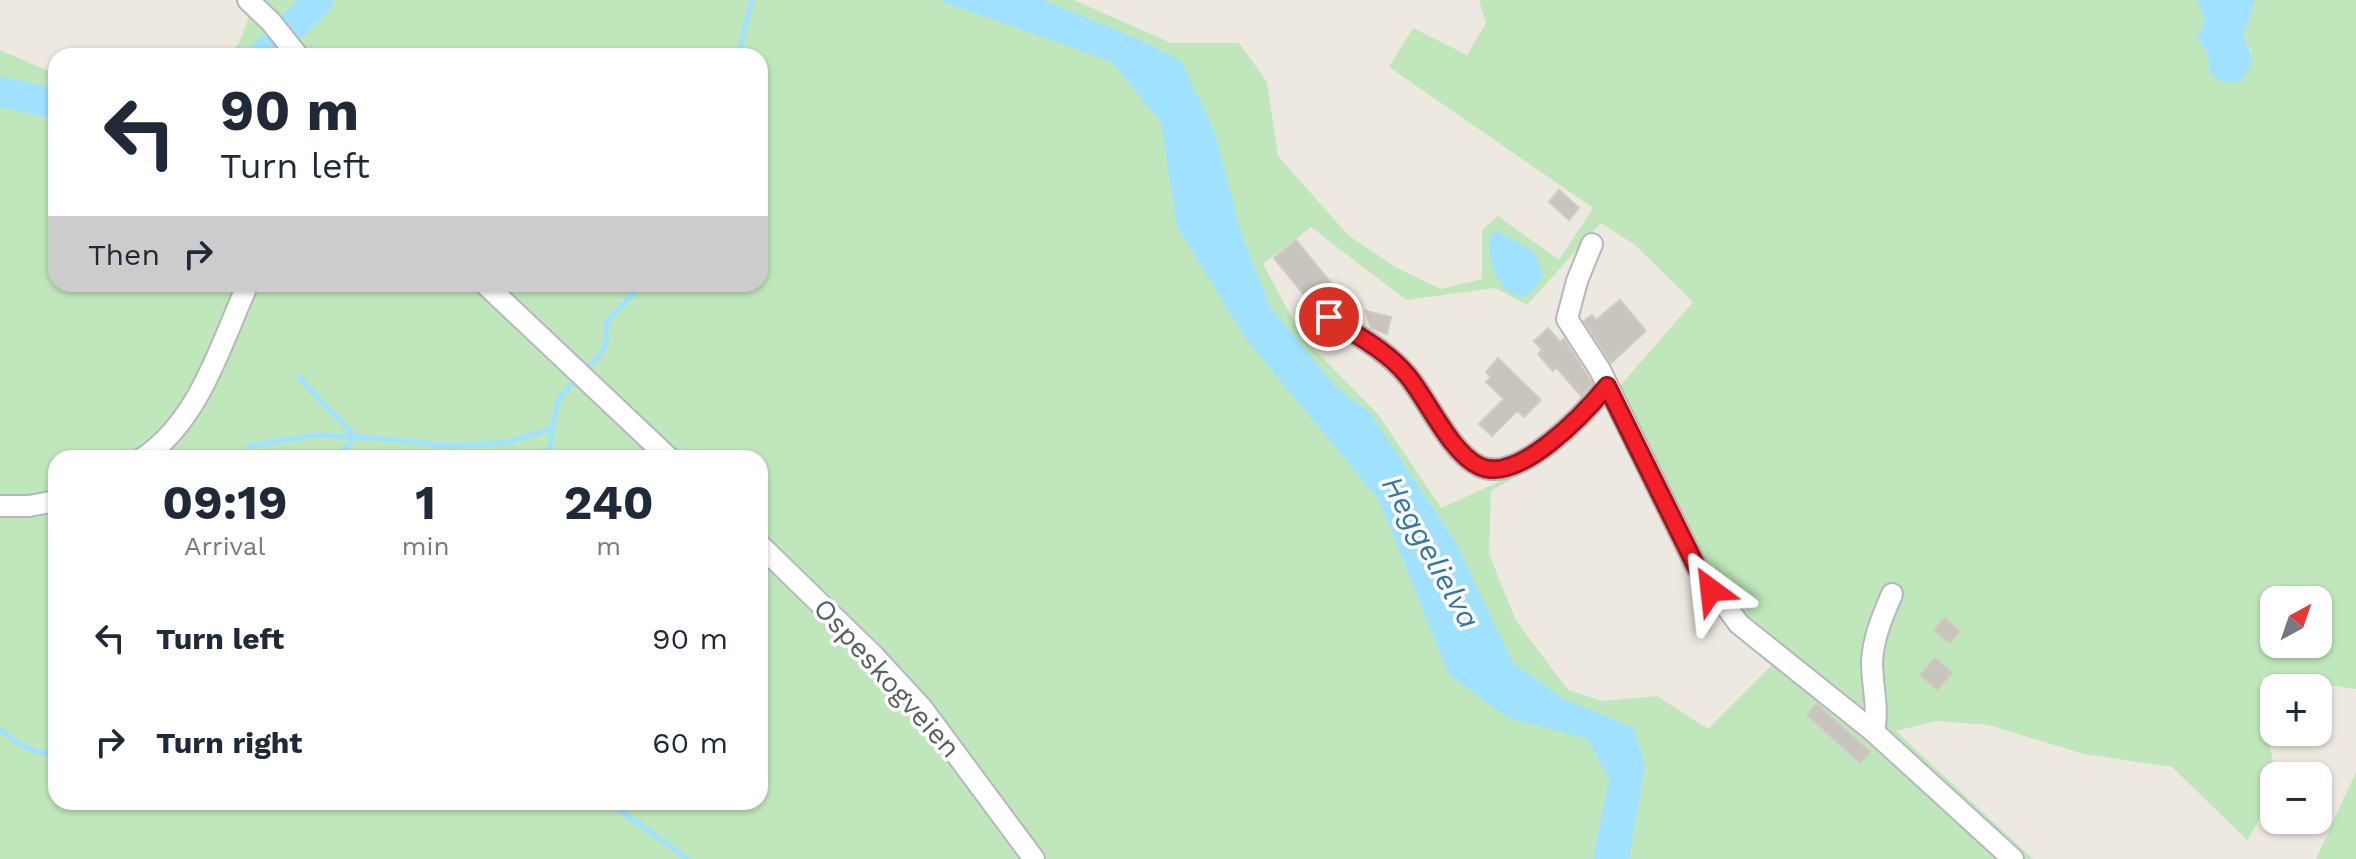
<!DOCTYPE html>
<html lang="en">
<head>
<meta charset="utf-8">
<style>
  body { margin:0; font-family:"Work Sans",sans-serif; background:#f6f6f7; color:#1f2937; height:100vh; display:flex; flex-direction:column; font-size:30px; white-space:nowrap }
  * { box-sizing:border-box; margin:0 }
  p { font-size:26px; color:#747a83 }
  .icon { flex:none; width:44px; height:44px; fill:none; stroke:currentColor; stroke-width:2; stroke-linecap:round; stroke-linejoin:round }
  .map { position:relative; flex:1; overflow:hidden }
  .details { position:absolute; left:48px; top:450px; width:720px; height:360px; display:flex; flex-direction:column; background:#fff; border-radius:24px; box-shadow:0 2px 6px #0004 }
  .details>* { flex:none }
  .banner { position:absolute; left:48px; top:48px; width:720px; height:244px; border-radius:24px; box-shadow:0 2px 6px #0004; background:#fff; color:#1f2937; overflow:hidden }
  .needle { width:52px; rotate:40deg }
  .controls { position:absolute; left:2260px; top:586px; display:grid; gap:16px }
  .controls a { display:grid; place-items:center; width:72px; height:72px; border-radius:16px; background:#fff; box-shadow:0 2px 6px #0004; font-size:40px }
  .pin { position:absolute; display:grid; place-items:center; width:68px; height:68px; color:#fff; margin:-34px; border:4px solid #fff; border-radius:50%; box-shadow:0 2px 8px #0007 }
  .me { position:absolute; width:88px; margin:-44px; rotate:330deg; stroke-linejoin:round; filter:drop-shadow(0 0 6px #0008) }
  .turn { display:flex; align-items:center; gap:28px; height:168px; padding:0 40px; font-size:36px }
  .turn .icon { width:104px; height:104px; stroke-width:2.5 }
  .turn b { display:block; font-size:56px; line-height:68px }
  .then { display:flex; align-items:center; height:76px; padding:0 40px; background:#0003; gap:16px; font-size:30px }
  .eta { display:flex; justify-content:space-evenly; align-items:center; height:136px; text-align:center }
  .eta b { font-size:48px; font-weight:700; line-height:56px }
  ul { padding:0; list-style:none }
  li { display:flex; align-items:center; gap:24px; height:104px; padding:0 40px }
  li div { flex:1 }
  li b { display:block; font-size:30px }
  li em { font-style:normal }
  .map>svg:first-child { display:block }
  .green { fill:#c0e7bb; fill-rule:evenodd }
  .water { fill:#9fe1ff }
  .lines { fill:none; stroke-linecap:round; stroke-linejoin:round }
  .stream { stroke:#9fe1ff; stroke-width:5 }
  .river { stroke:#9fe1ff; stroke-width:30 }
  .building { fill:#c8c4be; stroke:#d2cabf; stroke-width:2 }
  .minor-casing { stroke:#b4b8bc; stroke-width:24 }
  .minor { stroke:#fff; stroke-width:20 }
  .route-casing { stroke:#9f151b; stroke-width:20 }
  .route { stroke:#f42029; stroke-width:14 }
  .labels { text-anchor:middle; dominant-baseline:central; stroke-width:7; stroke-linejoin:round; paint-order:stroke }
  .street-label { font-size:28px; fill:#595f63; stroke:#fff }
  .water-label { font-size:30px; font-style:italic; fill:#3277a5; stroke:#fff }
</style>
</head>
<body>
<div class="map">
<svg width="2356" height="859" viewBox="0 0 2356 859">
  <rect width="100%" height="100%" fill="#eee9e0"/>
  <g class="green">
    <path d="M255,0H1074L1171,43H1239L1267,82L1278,156L1348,235L1397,268L1441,289L1482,279V230L1498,216L1559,260L1593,208L1389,67L1413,28L1467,55L1486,23L1479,0H2197L2205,20L2197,40L2207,52L2210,73L2252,53L2243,37L2255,0H2356V689L2262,676L2267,735L2276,774L2268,805L2247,840L2172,767L2084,754L1988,725L1936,721L1896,731L2033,859H0V50L56,74V284H760V56H226L239,43ZM1601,223L1635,245L1693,302L1611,396L1732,624L1776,661L1708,729L1657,696L1603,701L1568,690L1516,621L1489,554L1491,491L1536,465L1441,508L1378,414L1303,338L1263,264L1311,227L1406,300L1495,288L1527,305ZM56,458H760V802H56ZM2274,600H2318V644H2274Z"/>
    <path d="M2356,772V859H2316Z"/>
  </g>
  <g class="water">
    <path d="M938,0H1043L1140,40L1181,61L1215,132L1240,230L1271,308L1336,387L1371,414L1456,543L1513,663L1564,699L1633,728L1645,765L1629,859H1593L1609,780L1588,739L1508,718L1449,675L1379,500L1245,338L1177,226L1161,122L1112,62Z"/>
    <path d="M2197,0H2255L2243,37C2254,57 2256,66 2239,82L2224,83L2210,73L2207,52L2197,40L2205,20Z"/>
    <path d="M1497,231L1534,252L1543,274L1538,285L1524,297C1497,296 1486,257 1490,235Z"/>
  </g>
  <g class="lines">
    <g class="stream">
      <path d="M738,56L752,0"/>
      <path d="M583,371C602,356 609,347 606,323L642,284"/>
      <path d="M299,377L355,437L337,458"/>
      <path d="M249,446L316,435L374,438L448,446L505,443L552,429"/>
      <path d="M548,458L557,403L576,378"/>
      <path d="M0,729C19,745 30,754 56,753"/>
      <path d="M395,802L410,805L434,802"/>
      <path d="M608,802L688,859"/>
    </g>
    <g class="river">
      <path d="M263,56L319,0"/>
      <path d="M0,92L56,104"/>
    </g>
  </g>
  <g class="building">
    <path d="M1559,190L1579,208L1569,220L1549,202Z"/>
    <path d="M1296,240L1331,283L1309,301L1274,258Z"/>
    <path d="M1620,300L1646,331L1611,363L1584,321L1592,315L1596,320Z"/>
    <path d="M1366,311L1391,317L1387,334L1371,328Z"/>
    <path d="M1548,328L1560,342L1564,339L1592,383L1581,396L1556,367L1553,371L1538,354L1542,350L1534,341Z"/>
    <path d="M1498,358L1541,400L1524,417L1517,411L1492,436L1479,424L1504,399L1486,382L1491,377L1486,372Z"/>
    <path d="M1944,618L1960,631L1950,643L1934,630Z"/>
    <path d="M1935,658L1952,673L1937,690L1920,675Z"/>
    <path d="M1817,704L1870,752L1860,763L1807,715Z"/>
  </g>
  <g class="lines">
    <g class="minor-casing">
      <g id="minor">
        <path d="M248,0L271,22L298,56"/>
        <path d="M1592,244L1577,281L1567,319L1600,370L1696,566L1739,624L1874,732L2013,859"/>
        <path d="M485,284L669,458"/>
        <path d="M1329,317C1356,335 1386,350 1407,375C1428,400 1450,452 1479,466C1518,485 1585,413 1607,386"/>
        <path d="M143,458C200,420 221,343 248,284"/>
        <path d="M0,506H29L56,501"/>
        <path d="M760,545L874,656L922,708L1034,859"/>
        <path d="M1874,732C1879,708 1872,686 1872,662C1873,638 1883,615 1892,594"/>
      </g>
    </g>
    <use href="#minor" class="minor"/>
  </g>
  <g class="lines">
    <g class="route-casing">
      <path id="route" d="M1329,317C1356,335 1386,350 1407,375C1428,400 1450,452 1479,466C1518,485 1585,413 1607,386L1696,566L1711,590"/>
    </g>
    <use href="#route" class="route"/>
  </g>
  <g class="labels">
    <g class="street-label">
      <text transform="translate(887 678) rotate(48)">Ospeskogveien</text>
    </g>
    <g class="water-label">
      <text transform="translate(1431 552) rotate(61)">Heggelielva</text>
    </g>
  </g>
</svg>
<div class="controls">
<a><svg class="needle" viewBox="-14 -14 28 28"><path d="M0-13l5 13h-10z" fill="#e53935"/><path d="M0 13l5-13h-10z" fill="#747a83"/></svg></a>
<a>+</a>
<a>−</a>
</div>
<div class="pin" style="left:1329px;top:317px;background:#d93025"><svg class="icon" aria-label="arrive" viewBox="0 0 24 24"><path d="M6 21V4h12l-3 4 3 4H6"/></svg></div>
<svg class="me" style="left:1711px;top:590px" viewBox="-20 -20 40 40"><path d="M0-17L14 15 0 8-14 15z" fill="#f42029" stroke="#fff" stroke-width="4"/></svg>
<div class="banner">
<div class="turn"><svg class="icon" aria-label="left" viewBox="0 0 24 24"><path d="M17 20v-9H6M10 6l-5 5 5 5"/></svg><div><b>90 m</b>Turn left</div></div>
<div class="then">Then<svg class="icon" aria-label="right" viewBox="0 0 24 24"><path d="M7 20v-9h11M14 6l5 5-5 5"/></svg></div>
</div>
<section class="details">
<div class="eta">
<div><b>09:19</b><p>Arrival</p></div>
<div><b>1</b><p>min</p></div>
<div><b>240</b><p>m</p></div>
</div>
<ul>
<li><svg class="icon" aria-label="left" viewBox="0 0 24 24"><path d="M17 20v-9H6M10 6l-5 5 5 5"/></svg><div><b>Turn left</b></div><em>90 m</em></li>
<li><svg class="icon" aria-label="right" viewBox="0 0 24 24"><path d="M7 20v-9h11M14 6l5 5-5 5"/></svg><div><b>Turn right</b></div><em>60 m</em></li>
</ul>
</section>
</div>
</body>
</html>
